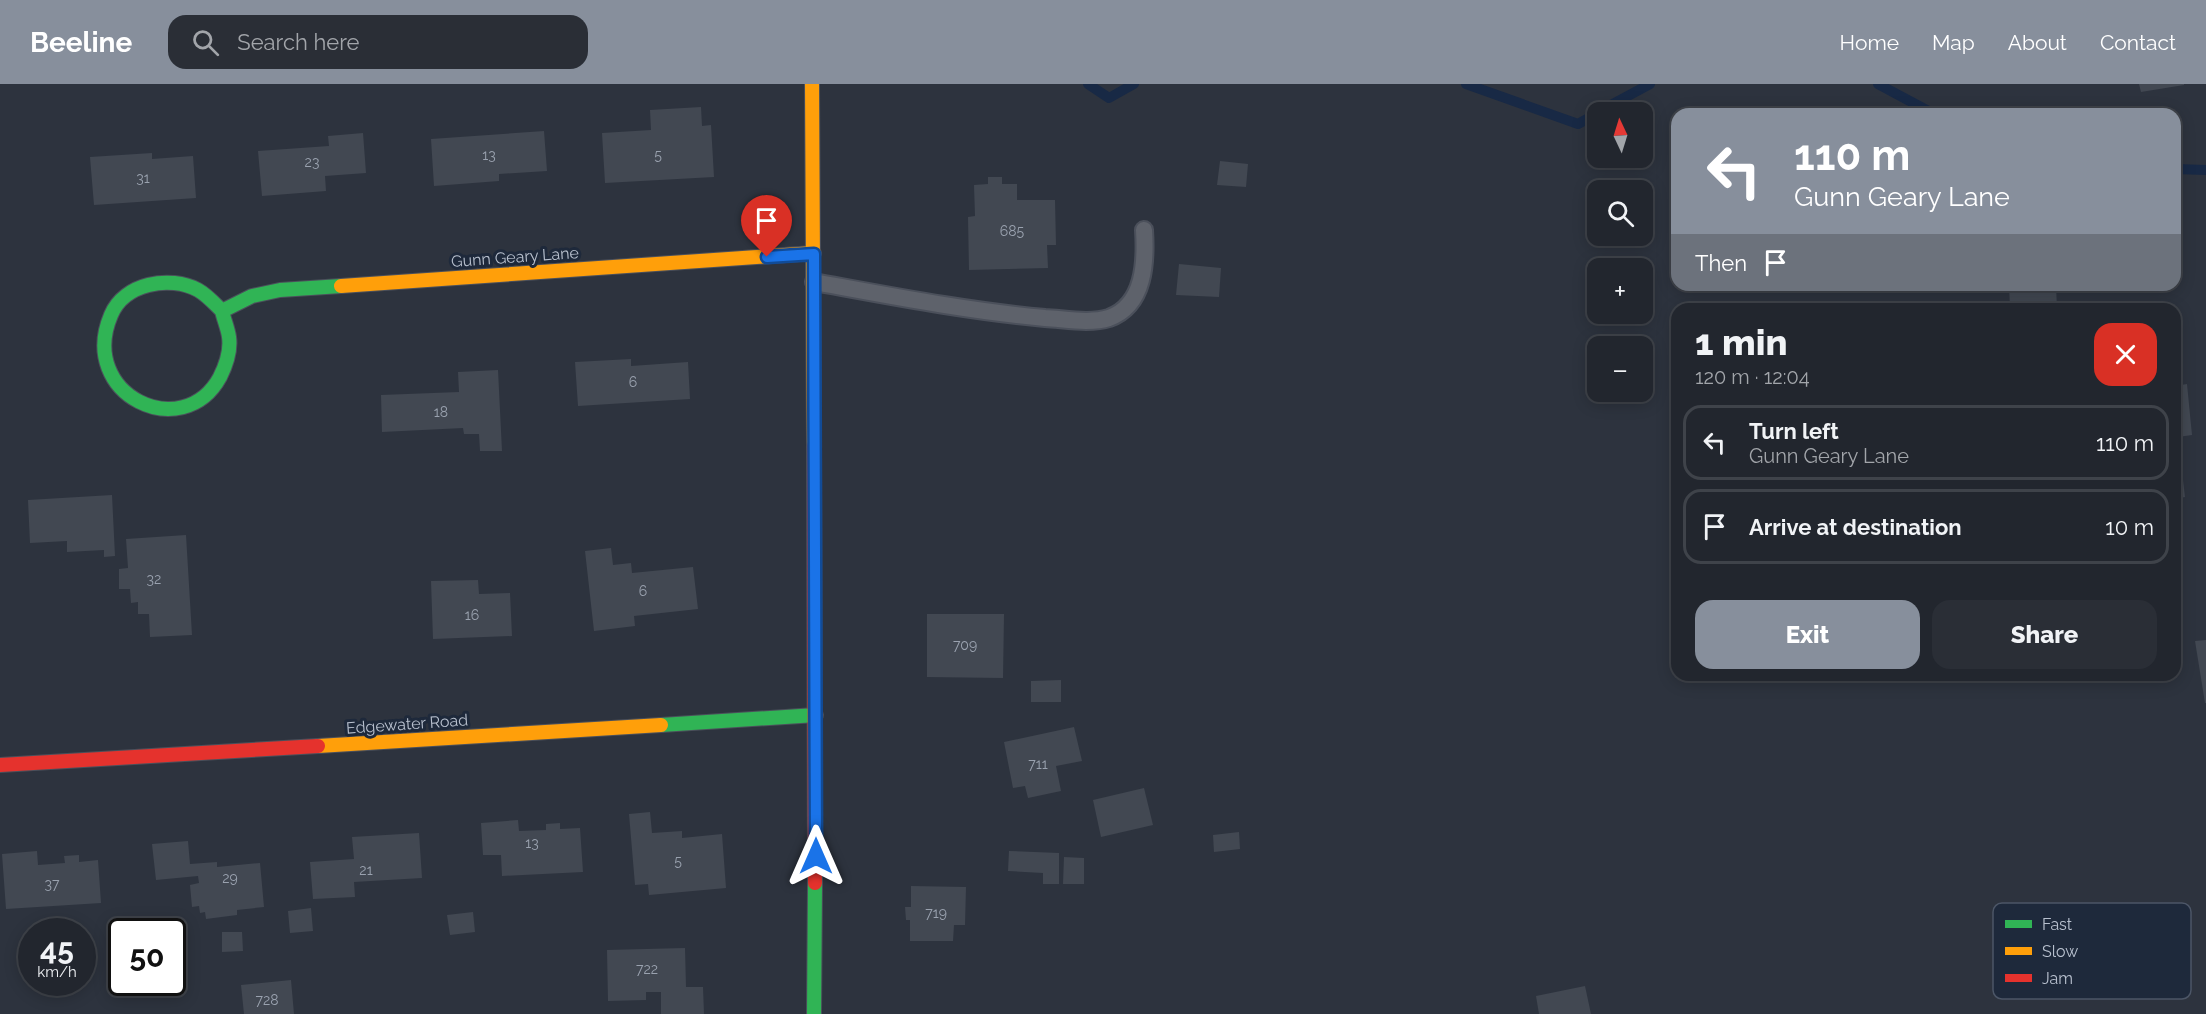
<!DOCTYPE html>
<html lang="en">
<head>
<meta charset="utf-8">
<style>
  body { margin:0; font-family:Raleway,sans-serif; background:#2a2e36; color:#f1f3f6; height:100vh; display:flex; flex-direction:column; font-size:22px; white-space:nowrap }
  * { box-sizing:border-box; margin:0 }
  p { font-size:20px; color:#a2a5aa }
  .icon { flex:none; width:33px; height:33px; fill:none; stroke:currentColor; stroke-width:2; stroke-linecap:round; stroke-linejoin:round }
  .map { position:relative; flex:1; overflow:hidden }
  .drawer { position:absolute; left:1671px; top:219px; width:510px; height:378px; display:flex; flex-direction:column; background:#22262e; border-radius:18px; box-shadow:0 3px 15px #0003,0 0 0 2px #3f434a }
  .drawer>* { flex:none }
  .banner { position:absolute; left:1671px; top:24px; width:510px; height:183px; border-radius:18px; box-shadow:0 3px 15px #0003,0 0 0 2px #3f434a; background:#878f9c; color:#fff; overflow:hidden }
  .needle { width:39px; rotate:356deg }
  .tools { position:absolute; left:1587px; top:18px; display:grid; gap:12px }
  .tools a { display:grid; place-items:center; width:66px; height:66px; border-radius:12px; background:#22262e; box-shadow:0 3px 15px #0003,0 0 0 2px #3f434a; font-size:30px }
  .speed { position:absolute; left:18px; top:834px; display:flex; gap:12px; font-size:30px; font-weight:700; text-align:center }
  .speed>* { display:grid; place-content:center; width:78px; height:78px; border-radius:50%; background:#22262e; box-shadow:0 3px 15px #0003,0 0 0 2px #3f434a; line-height:1 }
  .speed small { font-size:15px; font-weight:400 }
  .speed .limit { border:3px solid #111; border-radius:9px; background:#fff; color:#111 }
  .pin { position:absolute; display:grid; place-items:center; width:51px; height:51px; color:#fff; margin:-62px -26px; border-radius:50% 50% 50% 0; rotate:-45deg; box-shadow:0 0 6px #0007 }
  .pin .icon { rotate:45deg }
  .me { position:absolute; width:66px; margin:-33px; rotate:0deg; stroke-linejoin:round; filter:drop-shadow(0 0 4px #0008) }
  .turn { display:flex; align-items:center; gap:21px; height:126px; padding:0 24px; font-size:27px }
  .turn .icon { width:78px; height:78px; stroke-width:2.5 }
  .turn b { display:block; font-size:42px; line-height:51px }
  .then { display:flex; align-items:center; height:57px; padding:0 24px; background:#0003; gap:12px; font-size:22px }
  .round { display:grid; place-items:center; flex:none; width:63px; height:63px; border-radius:18px; background:#2a2e36 }
  .overview { display:flex; align-items:center; justify-content:space-between; height:102px; padding:0 24px }
  h1 { font-size:36px; font-weight:800; line-height:45px }
  .action { display:flex; gap:12px; margin-top:auto; padding:12px 24px }
  .action a { flex:1; height:69px; border-radius:18px; background:#878f9c; color:#fff; font-size:24px; font-weight:800; line-height:69px; text-align:center }
  .action a+a { background:#2a2e36; color:#f1f3f6 }
  ul { padding:0; list-style:none }
  li { display:flex; align-items:center; gap:18px; height:75px; margin:0 12px 9px; padding:0 12px; border:3px solid #3f434a; border-radius:18px }
  li div { flex:1 }
  li b { display:block; font-size:22px }
  li em { font-style:normal }
  header { display:flex; align-items:center; gap:36px; box-sizing:border-box; height:84px; padding:0 30px; background:#878f9c; color:#fff }
  header strong { font-size:28px }
  nav { display:flex; gap:33px; margin-inline-start:auto; font-size:21px }
  .search { width:420px; height:54px; background:#2a2e36; display:flex; align-items:center; gap:15px; box-sizing:border-box; padding:0 21px; border-radius:18px; color:#a2a5aa; font-size:22px }
  .map>svg:first-child { display:block }
  .lines { fill:none; stroke-linecap:round; stroke-linejoin:round }
  .stream { stroke:#182945; stroke-width:10 }
  .building { fill:#424852 }
  .lane-casing { stroke:#4b505b; stroke-width:20 }
  .fast-casing { stroke:#4b505b; stroke-width:16 }
  .slow-casing { stroke:#4b505b; stroke-width:16 }
  .jam-casing { stroke:#4b505b; stroke-width:16 }
  .lane { stroke:#5e626b; stroke-width:16 }
  .fast { stroke:#30b455; stroke-width:14 }
  .slow { stroke:#ff9f0a; stroke-width:14 }
  .jam { stroke:#e5322d; stroke-width:14 }
  .route-casing { stroke:#114b97; stroke-width:15 }
  .route { stroke:#1a73e8; stroke-width:10 }
  .labels { text-anchor:middle; dominant-baseline:central; stroke-width:6; stroke-linejoin:round; paint-order:stroke }
  .number-label { font-size:14px; fill:#9aa2af }
  .street-label { font-size:16px; fill:#b8c0ce; stroke:#1e293b }
  .key { fill:#1e293b; stroke:#4c5667; stroke-width:1.5 }
  .key-label { font-size:16px; fill:#b8c0ce }
</style>
</head>
<body>
<header>
<strong>Beeline</strong>
<div class="search"><svg class="icon" aria-label="search" viewBox="0 0 24 24"><circle cx="10" cy="10" r="6"/><path d="M15 15l6 6"/></svg>Search here</div>
<nav><a>Home</a><a>Map</a><a>About</a><a>Contact</a></nav>
</header>
<div class="map">
<svg width="2206" height="930" viewBox="0 0 2206 930">
  <rect width="100%" height="100%" fill="#2d333e"/>
  <g class="lines">
    <g class="stream">
      <path d="M1088,0L1109,14L1134,0"/>
      <path d="M1466,0L1578,40L1598,29"/>
      <path d="M1878,0L1934,30"/>
      <path d="M1598,28L1650,0"/>
      <path d="M2175,85L2206,86"/>
    </g>
  </g>
  <g class="building">
    <path d="M2139,0H2184V1L2141,8Z"/>
    <path d="M701,23L702,42L711,41L714,93L605,99L602,49L651,46L650,26Z"/>
    <path d="M544,47L547,87L499,90V97L434,102L431,55Z"/>
    <path d="M363,49L366,89L325,92L326,107L262,112L258,67L329,62L328,52Z"/>
    <path d="M152,69V75L193,72L196,114L94,121L90,73Z"/>
    <path d="M1220,77L1248,80L1246,103L1217,101Z"/>
    <path d="M988,93H1002V100H1017V116H1055L1056,161H1047L1048,184L969,186L968,133L975,132L974,101L988,100Z"/>
    <path d="M1179,180L1221,184L1219,213L1176,211Z"/>
    <path d="M2009,201H2056L2057,225H2010Z"/>
    <path d="M631,275V282L688,278L690,315L578,322L575,278Z"/>
    <path d="M498,286L502,367H480L479,350H464L463,344L382,348L381,311L459,308L458,288Z"/>
    <path d="M2187,300L2192,351L2178,353L2185,413L2175,415V302Z"/>
    <path d="M112,411L115,472L104,473V466L67,468V457L30,459L28,416Z"/>
    <path d="M186,451L192,551L150,553L149,530H138V518L131,519L130,505H119V485L128,484L126,455Z"/>
    <path d="M611,464L613,481L631,479L632,489L693,483L698,525L634,532L635,542L594,547L585,467Z"/>
    <path d="M478,496L479,510L510,509L512,552L433,555L431,497Z"/>
    <path d="M927,530H1004L1003,594L927,593Z"/>
    <path d="M2206,556V619H2205L2195,557Z"/>
    <path d="M1061,596V618H1031V597Z"/>
    <path d="M1074,643L1082,677L1056,682L1061,707L1028,714L1025,702L1013,704L1004,658Z"/>
    <path d="M1144,704L1153,741L1101,753L1093,716Z"/>
    <path d="M650,728L652,749L682,747V754L722,750L726,804L649,811L648,800L635,801L629,730Z"/>
    <path d="M518,736L519,747L546,746V740L560,739V745L580,744L583,788L502,792L501,771H483L481,739Z"/>
    <path d="M1239,748L1240,765L1214,768L1213,751Z"/>
    <path d="M419,749L422,794L354,798L355,813L313,815L310,778L354,775L352,753Z"/>
    <path d="M188,757L190,780L217,778V783L260,779L264,823L237,826V831L206,835L205,828L200,829L199,822L192,823L190,801L199,799L198,792L156,796L152,760Z"/>
    <path d="M37,767L38,781L65,779L64,772L79,771V778L98,776L101,819L6,825L2,770Z"/>
    <path d="M1009,767L1059,769V800H1043V789L1008,787Z"/>
    <path d="M1064,773L1084,774V800H1063Z"/>
    <path d="M911,802L966,803L965,841H954L953,857H910V836H906L905,823H911Z"/>
    <path d="M311,824L313,847L290,849L288,827Z"/>
    <path d="M473,828L475,848L450,851L447,831Z"/>
    <path d="M222,848H242L243,867L222,868Z"/>
    <path d="M685,864L686,903H703L704,930H661V908H646V916L608,917L607,866Z"/>
    <path d="M291,896L294,930H244L241,901Z"/>
    <path d="M1585,902L1591,930H1539L1536,912Z"/>
  </g>
  <g class="lines">
    <g class="lane-casing">
      <path id="lane" d="M814,198C891,212 967,227 1045,234C1065,235 1090,240 1109,234C1145,221 1146,177 1144,146"/>
    </g>
    <g class="fast-casing">
      <g id="fast">
        <path d="M222,227C224,236 228,245 229,253C231,267 226,281 220,293C183,361 77,311 111,231C124,199 170,191 198,206C207,211 215,220 222,227L252,212L280,206L341,202"/>
        <path d="M661,641L816,631"/>
        <path d="M814,930L815,799"/>
      </g>
    </g>
    <g class="slow-casing">
      <g id="slow">
        <path d="M812,0L814,362"/>
        <path d="M341,202L814,169"/>
        <path d="M318,662L661,641"/>
      </g>
    </g>
    <g class="jam-casing">
      <g id="jam">
        <path d="M814,362L815,799"/>
        <path d="M0,681L318,662"/>
      </g>
    </g>
    <use href="#lane" class="lane"/>
    <use href="#fast" class="fast"/>
    <use href="#slow" class="slow"/>
    <use href="#jam" class="jam"/>
  </g>
  <g class="lines">
    <g class="route-casing">
      <path id="route" d="M767,173L814,170L816,772"/>
    </g>
    <use href="#route" class="route"/>
  </g>
  <g class="labels">
    <g class="number-label">
      <text x="489" y="71">13</text>
      <text x="658" y="71">5</text>
      <text x="312" y="78">23</text>
      <text x="143" y="94">31</text>
      <text x="1012" y="147">685</text>
      <text x="633" y="298">6</text>
      <text x="441" y="328">18</text>
      <text x="154" y="495">32</text>
      <text x="643" y="507">6</text>
      <text x="472" y="531">16</text>
      <text x="965" y="561">709</text>
      <text x="1038" y="680">711</text>
      <text x="532" y="759">13</text>
      <text x="678" y="777">5</text>
      <text x="366" y="786">21</text>
      <text x="230" y="794">29</text>
      <text x="52" y="800">37</text>
      <text x="936" y="829">719</text>
      <text x="647" y="885">722</text>
      <text x="267" y="916">728</text>
    </g>
    <g class="street-label">
      <text transform="translate(515 173) rotate(-4)">Gunn Geary Lane</text>
      <text transform="translate(407 640) rotate(-4)">Edgewater Road</text>
    </g>
  </g>
  <rect x="1993" y="819" width="198" height="96" rx="9" class="key"/>
  <rect x="2005" y="836" width="27" height="8" fill="#30b455"/>
  <rect x="2005" y="863" width="27" height="8" fill="#ff9f0a"/>
  <rect x="2005" y="890" width="27" height="8" fill="#e5322d"/>
  <g class="key-label">
    <text x="2042" y="846">Fast</text>
    <text x="2042" y="873">Slow</text>
    <text x="2042" y="900">Jam</text>
  </g>
</svg>
<div class="tools">
<a><svg class="needle" viewBox="-14 -14 28 28"><path d="M0-13l5 13h-10z" fill="#e53935"/><path d="M0 13l5-13h-10z" fill="#a2a5aa"/></svg></a>
<a><svg class="icon" aria-label="search" viewBox="0 0 24 24"><circle cx="10" cy="10" r="6"/><path d="M15 15l6 6"/></svg></a>
<a>+</a>
<a>−</a>
</div>
<div class="speed"><div>45<small>km/h</small></div><div class="limit">50</div></div>
<div class="pin" style="left:767px;top:173px;background:#d93025"><svg class="icon" aria-label="arrive" viewBox="0 0 24 24"><path d="M6 21V4h12l-3 4 3 4H6"/></svg></div>
<svg class="me" style="left:816px;top:772px" viewBox="-20 -20 40 40"><path d="M0-17L14 15 0 8-14 15z" fill="#1a73e8" stroke="#fff" stroke-width="4"/></svg>
<div class="banner">
<div class="turn"><svg class="icon" aria-label="left" viewBox="0 0 24 24"><path d="M17 20v-9H6M10 6l-5 5 5 5"/></svg><div><b>110 m</b>Gunn Geary Lane</div></div>
<div class="then">Then<svg class="icon" aria-label="arrive" viewBox="0 0 24 24"><path d="M6 21V4h12l-3 4 3 4H6"/></svg></div>
</div>
<section class="drawer">
<div class="overview"><div><h1>1 min</h1><p>120 m · 12:04</p></div><a class="round" style="background:#d93025;color:#fff"><svg class="icon" aria-label="close" viewBox="0 0 24 24"><path d="M6 6l12 12M18 6L6 18"/></svg></a></div>
<ul>
<li><svg class="icon" aria-label="left" viewBox="0 0 24 24"><path d="M17 20v-9H6M10 6l-5 5 5 5"/></svg><div><b>Turn left</b><p>Gunn Geary Lane</p></div><em>110 m</em></li>
<li><svg class="icon" aria-label="arrive" viewBox="0 0 24 24"><path d="M6 21V4h12l-3 4 3 4H6"/></svg><div><b>Arrive at destination</b></div><em>10 m</em></li>
</ul>
<div class="action"><a>Exit</a><a>Share</a></div>
</section>
</div>
</body>
</html>
